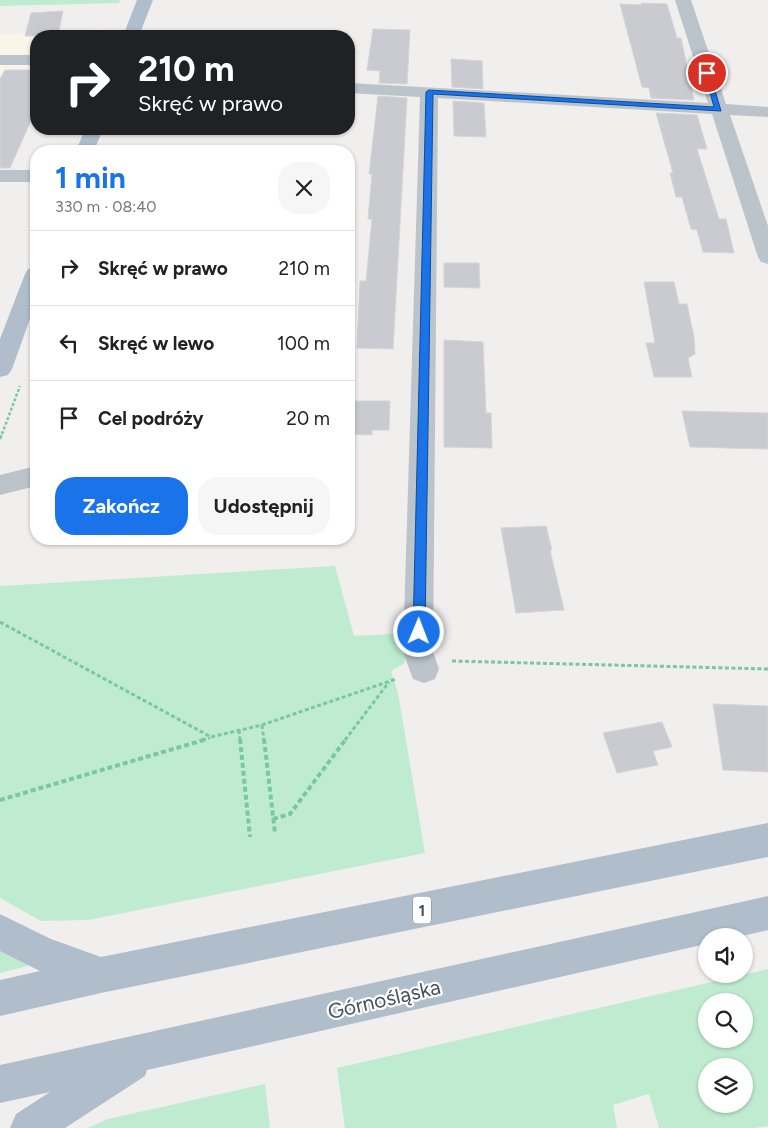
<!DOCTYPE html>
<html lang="pl">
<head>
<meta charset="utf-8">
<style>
  body { margin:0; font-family:Figtree,sans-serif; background:#f6f6f6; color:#222; height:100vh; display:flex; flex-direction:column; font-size:19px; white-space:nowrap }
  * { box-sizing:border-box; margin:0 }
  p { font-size:16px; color:#767676 }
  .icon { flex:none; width:28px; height:28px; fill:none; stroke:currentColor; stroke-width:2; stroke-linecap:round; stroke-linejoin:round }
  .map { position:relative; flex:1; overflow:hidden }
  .side { position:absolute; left:30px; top:145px; width:325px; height:400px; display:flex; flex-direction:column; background:#fff; border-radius:20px; box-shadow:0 1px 4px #0004 }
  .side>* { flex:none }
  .hud { position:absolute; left:30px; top:30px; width:325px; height:105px; border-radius:20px; box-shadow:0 1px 4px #0004; background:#202124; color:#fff; overflow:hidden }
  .fabs { position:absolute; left:698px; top:928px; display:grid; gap:10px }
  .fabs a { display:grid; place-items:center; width:55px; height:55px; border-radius:50%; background:#fff; box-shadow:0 1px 4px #0004; font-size:25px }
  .pin { position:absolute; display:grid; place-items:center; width:42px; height:42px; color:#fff; margin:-21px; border:2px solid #fff; border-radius:50%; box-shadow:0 1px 5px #0007 }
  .me { position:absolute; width:55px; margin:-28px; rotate:1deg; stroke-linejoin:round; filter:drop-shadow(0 0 4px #0008) }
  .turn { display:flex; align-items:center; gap:18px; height:105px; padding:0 25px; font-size:22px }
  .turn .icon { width:65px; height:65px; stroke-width:2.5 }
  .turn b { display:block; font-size:35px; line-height:42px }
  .round { display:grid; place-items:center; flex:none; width:52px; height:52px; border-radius:20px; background:#f6f6f6 }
  .overview { display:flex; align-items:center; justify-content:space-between; height:85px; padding:0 25px }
  h1 { font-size:30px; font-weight:700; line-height:38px; color:#1a73e8 }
  .cta { display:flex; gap:10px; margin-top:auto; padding:10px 25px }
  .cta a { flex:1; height:58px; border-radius:20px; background:#1a73e8; color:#fff; font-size:20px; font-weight:700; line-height:58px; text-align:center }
  .cta a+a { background:#f6f6f6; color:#222 }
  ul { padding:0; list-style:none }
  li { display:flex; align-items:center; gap:15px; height:75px; padding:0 25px; border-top:1px solid #e0e0e0 }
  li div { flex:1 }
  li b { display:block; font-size:19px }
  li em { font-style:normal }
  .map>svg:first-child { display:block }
  .commercial { fill:#fbf5e8 }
  .green { fill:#bfecd0; fill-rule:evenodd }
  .building { fill:#c9cbd1; stroke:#d3d5da }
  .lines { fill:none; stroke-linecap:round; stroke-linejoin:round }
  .path-far2 { stroke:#79c8a1; stroke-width:2.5; stroke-dasharray:3 2; stroke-linecap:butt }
  .path-far1 { stroke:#79c8a1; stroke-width:3; stroke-dasharray:4 2.5; stroke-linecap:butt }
  .path { stroke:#79c8a1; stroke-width:4; stroke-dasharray:5 3; stroke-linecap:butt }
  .minor { fill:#bbc3cb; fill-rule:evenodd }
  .major { fill:#b0becc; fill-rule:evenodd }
  .route { fill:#1a73e8; stroke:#114b97 }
  .labels { text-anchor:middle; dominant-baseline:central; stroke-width:4.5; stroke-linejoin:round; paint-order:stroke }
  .shield { fill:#fff; stroke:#7f868c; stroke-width:1 }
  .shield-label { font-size:16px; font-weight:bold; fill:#48525b }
  .near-street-label { font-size:21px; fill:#48525b; stroke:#fff }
</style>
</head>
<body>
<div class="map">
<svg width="768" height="1128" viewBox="0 0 768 1128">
  <rect width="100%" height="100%" fill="#f1eeee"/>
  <path class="commercial" d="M105,29L102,36H36V101H0V35Z"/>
  <g class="green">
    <path d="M0,0H120L119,3L0,6Z"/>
    <path d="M335,566L354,636L410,633L404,664L391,671L398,693L425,853L88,920L41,921L0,898V586Z"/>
    <path d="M0,951L27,959L28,966L0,973Z"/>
    <path d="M768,969V1126L755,1128H659L649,1094L613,1105L617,1128H345L337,1068ZM706,1001H744V1039H706ZM706,1066H744V1104H706Z"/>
    <path d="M265,1084L270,1128H88L108,1119Z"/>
  </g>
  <g class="building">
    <path d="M641,3L667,4L677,38H681L694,100L651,98L649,88L642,87L620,4L642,5Z"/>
    <path d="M63,11L58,36H25L31,13Z"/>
    <path d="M373,29L410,30L407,84L379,83L380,71L367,70Z"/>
    <path d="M451,59L482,61L483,89L452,87Z"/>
    <path d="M5,70H36V109L10,168H0V79Z"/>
    <path d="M378,96L407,98L393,349L357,348L360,281H366L372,219H368L372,174H369Z"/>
    <path d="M453,101L484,103L486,137L454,136Z"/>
    <path d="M656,113L697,115L707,149H697L719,219H726L734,253L703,252L697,230L691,229L682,197H676L670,173H673Z"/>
    <path d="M444,263H479L480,288L444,287Z"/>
    <path d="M644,282H674L679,304H687L694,337L695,354L688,358L692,377H654L646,343H655Z"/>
    <path d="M444,340L483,342L486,413H491L492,448L444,447Z"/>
    <path d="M350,401H390L389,430H372V435L349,434Z"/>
    <path d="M682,411L768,413V449L690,447Z"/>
    <path d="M546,526L552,550H550L564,610L516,613L501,528Z"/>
    <path d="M713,704L768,706V772L723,770Z"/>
    <path d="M662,722L672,747L653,751L658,765L617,773L603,733Z"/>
  </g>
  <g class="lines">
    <path class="path-far2" d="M2,434L20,386"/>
    <g class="path-far1">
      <path d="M0,439L2,432"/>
      <path d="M0,622L211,737L262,725L396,679"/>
      <path d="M452,661L768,669"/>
      <path d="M262,725L264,740"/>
      <path d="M239,730L240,740"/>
      <path d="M202,740L210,738"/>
      <path d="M345,740L389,682"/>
    </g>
    <g class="path">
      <path d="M240,739L250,837"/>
      <path d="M264,739L275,833"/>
      <path d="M0,800L207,739"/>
      <path d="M273,819L290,814L346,739"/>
    </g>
    <g class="minor">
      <path d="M675,0H691L726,104L768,107V117L730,115L768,226V264L761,262L758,257L712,114L438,98L433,652L439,669L435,679L424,683L413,679L403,652L420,97L349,93V83L708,103Z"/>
      <rect x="0" y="55" width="36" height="10"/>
      <rect x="0" y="170" width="36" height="12"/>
      <path d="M36,466V486L0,495V475Z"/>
    </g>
    <g class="major">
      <path d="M137,0H153L139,36H123Z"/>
      <path d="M85,129H103L94,151H76Z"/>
      <path d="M36,267V302L12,369L8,375L0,377V339L25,274L28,269Z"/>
      <path d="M768,823V857L101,993L0,1016V980L40,971L0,951V914L51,939L101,957Z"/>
      <path d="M768,896V930L742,936H706V944L147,1070L145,1076L65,1128H10L16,1114L50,1092L0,1103V1065Z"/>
    </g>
  </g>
  <path class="route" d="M704,71L710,73L721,111L433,94L425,632L423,636L419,637L415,636L413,632L426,92L429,90L714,107Z"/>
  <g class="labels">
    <rect class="shield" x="413" y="896.5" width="18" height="27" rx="4"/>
    <g class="shield-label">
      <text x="422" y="910">1</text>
    </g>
    <g class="near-street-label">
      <text transform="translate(384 999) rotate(-13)">Górnośląska</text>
    </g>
  </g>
</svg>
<div class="fabs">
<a><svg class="icon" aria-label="sound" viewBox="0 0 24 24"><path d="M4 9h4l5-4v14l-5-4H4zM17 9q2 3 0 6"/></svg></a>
<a><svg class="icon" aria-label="search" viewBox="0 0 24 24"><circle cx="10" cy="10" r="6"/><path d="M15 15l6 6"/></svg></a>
<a><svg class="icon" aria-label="layers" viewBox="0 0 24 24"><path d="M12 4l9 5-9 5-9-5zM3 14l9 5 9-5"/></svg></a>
</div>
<div class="pin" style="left:707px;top:73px;background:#d93025"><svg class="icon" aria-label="arrive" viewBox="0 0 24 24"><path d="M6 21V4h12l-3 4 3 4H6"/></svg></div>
<svg class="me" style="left:419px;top:632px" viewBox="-20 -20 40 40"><circle r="17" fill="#1a73e8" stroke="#fff" stroke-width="3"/><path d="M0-11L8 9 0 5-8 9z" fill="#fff"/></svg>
<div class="hud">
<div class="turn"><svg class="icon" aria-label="right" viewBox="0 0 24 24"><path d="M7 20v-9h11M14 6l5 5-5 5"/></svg><div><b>210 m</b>Skręć w prawo</div></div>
</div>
<section class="side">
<div class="overview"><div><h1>1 min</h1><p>330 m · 08:40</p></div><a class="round"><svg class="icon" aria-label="close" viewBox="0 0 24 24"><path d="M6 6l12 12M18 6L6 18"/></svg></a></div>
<ul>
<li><svg class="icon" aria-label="right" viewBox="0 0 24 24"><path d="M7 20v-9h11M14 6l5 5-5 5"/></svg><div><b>Skręć w prawo</b></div><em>210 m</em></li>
<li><svg class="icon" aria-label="left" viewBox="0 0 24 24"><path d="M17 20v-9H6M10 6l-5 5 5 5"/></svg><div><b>Skręć w lewo</b></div><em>100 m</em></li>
<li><svg class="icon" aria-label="arrive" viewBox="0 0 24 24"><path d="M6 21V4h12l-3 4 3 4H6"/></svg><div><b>Cel podróży</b></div><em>20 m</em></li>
</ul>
<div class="cta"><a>Zakończ</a><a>Udostępnij</a></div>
</section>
</div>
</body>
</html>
